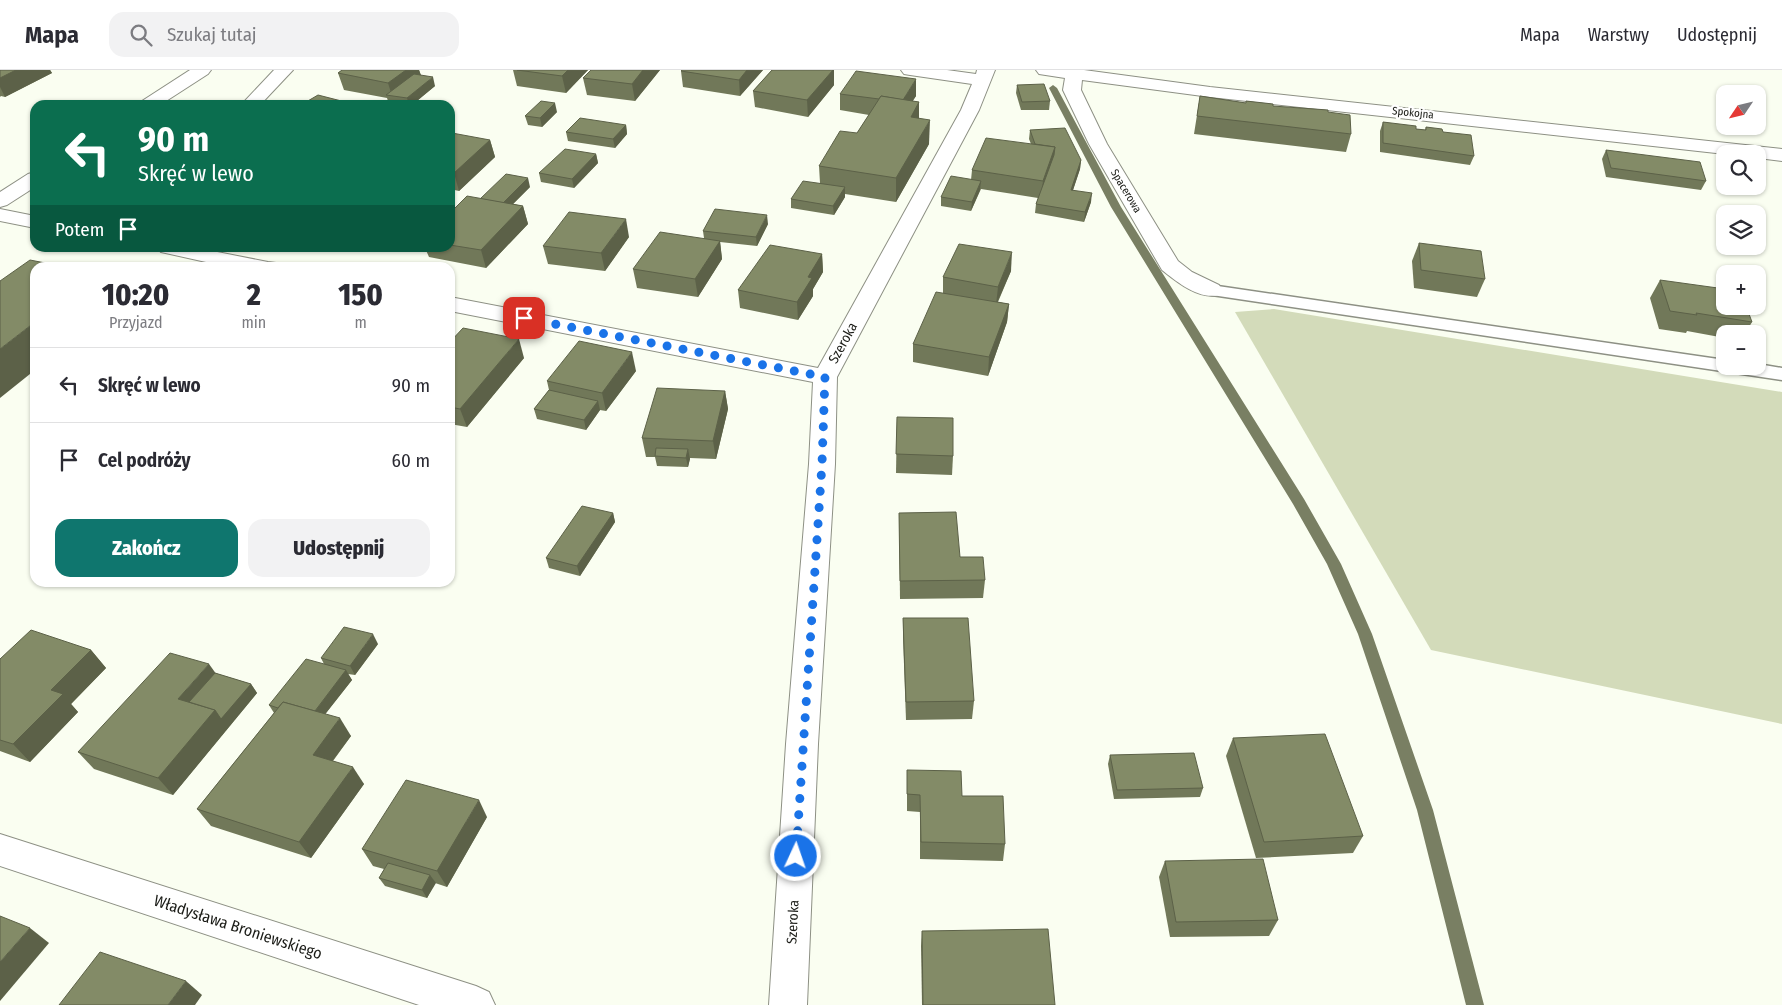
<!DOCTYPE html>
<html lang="pl">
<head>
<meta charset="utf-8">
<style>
  body { margin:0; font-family:"Fira Sans Condensed",sans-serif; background:#f2f2f3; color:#2b2b33; height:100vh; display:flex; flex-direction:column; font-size:19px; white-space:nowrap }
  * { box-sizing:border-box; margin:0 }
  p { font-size:16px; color:#7c7c81 }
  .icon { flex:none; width:28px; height:28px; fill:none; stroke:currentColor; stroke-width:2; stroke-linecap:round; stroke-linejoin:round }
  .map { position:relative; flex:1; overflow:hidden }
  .panel { position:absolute; left:30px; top:192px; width:425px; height:325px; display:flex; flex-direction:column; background:#fff; border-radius:15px; box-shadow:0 1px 4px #0004 }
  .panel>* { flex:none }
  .banner { position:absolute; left:30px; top:30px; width:425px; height:152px; border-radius:15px; box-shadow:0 1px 4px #0004; background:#0b6e4f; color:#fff; overflow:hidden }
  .needle { width:32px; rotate:235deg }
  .fabs { position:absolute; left:1716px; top:15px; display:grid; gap:10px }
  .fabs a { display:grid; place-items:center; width:50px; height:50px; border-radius:10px; background:#fff; box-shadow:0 1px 4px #0004; font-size:25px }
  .pin { position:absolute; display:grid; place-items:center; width:42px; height:42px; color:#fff; margin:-21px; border-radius:10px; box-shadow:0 2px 8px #0006 }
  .me { position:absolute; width:55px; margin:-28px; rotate:3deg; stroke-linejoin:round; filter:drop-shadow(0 0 4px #0008) }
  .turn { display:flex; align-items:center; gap:18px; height:105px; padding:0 25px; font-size:22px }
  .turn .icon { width:65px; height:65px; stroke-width:2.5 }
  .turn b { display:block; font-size:35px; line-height:42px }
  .then { display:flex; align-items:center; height:48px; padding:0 25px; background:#0003; gap:10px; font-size:19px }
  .eta { display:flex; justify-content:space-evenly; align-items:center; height:85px; text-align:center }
  .eta b { font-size:30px; font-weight:800; line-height:35px }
  .action { display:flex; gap:10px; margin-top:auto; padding:10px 25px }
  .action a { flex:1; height:58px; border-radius:15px; background:#0f766e; color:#fff; font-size:20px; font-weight:800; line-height:58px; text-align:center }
  .action a+a { background:#f2f2f3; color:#2b2b33 }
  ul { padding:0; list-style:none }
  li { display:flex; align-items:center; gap:15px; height:75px; padding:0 25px; border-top:1px solid #e1e1e2 }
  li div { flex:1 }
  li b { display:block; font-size:19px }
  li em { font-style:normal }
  header { display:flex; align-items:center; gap:30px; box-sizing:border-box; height:70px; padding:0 25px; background:#fff; border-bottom:1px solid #e1e1e2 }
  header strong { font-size:24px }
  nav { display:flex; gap:28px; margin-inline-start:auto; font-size:18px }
  .search { width:350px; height:45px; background:#f2f2f3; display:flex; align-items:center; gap:12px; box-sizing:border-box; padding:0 18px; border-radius:15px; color:#7c7c81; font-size:19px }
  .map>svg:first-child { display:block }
  .green { fill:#d3dbba }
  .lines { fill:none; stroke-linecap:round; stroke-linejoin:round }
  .stream { fill:#797f63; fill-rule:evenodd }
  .lane-casing { stroke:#8d9084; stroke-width:3 }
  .street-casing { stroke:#8d9084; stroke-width:2 }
  .primary-casing { stroke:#8d9084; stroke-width:2 }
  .lane { fill:#fff; fill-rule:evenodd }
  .street { fill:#fff; fill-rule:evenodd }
  .primary { fill:#fff; fill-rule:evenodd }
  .wall { fill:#717859 }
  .shaded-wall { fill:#5c6148 }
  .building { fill:#838b67; stroke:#5c6148 }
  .route { stroke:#1a73e8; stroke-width:9; stroke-dasharray:0 16.2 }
  .labels { text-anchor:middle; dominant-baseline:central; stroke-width:4.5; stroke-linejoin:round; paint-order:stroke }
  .far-street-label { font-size:11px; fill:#1b1c17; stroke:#fff }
  .street-label { font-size:14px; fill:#1b1c17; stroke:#fff }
  .near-street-label { font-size:16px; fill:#1b1c17; stroke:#fff }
</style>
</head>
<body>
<header>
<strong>Mapa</strong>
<div class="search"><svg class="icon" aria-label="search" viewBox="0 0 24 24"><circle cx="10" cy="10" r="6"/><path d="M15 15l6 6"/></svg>Szukaj tutaj</div>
<nav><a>Mapa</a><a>Warstwy</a><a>Udostępnij</a></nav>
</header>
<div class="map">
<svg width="1782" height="935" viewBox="0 0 1782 935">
  <rect width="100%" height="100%" fill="#fafef1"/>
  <path class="green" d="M1274,239L1782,322V654L1431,580L1235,242Z"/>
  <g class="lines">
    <path class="stream" d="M1053,15L1057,18L1121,137L1304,429L1341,494L1372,564L1433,740L1484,935H1466L1417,740L1358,564L1327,494L1293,434L1111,137L1049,18Z"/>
    <g class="lane-casing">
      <path id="lane" d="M1211,215L1725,290V296H1758V294L1782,298V310L1205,224L1202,220L1205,216Z"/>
    </g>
    <g class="street-casing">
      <g id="street">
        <path d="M274,0H293L260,35H241Z"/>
        <path d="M901,0H947L976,4L977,0H995L979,40L837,307L835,394L818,674L807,935H769L786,674L809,394L813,312L450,241V227L818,298L961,40L972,14L910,5L904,4Z"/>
        <path d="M1036,0H1084L1210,17L1782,79V91L1758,88V84H1725L1210,27L1082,10L1081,20L1107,74L1178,191L1192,202L1219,215L1222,220L1219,225C1199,230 1177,212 1162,200L1089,74L1063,20L1065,8L1039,4Z"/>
        <path d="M0,139L35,146V158L0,151Z"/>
        <path d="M157,178H197L268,192L276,193L278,198H233L161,182Z"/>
        <path d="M0,764L476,916L489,922L495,935H419L0,796Z"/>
      </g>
    </g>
    <g class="primary-casing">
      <g id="primary">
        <path d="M190,0H211L208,4L160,35H139L142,31Z"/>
        <path d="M35,102V117L7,135L0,137V122L28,104Z"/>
      </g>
    </g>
    <use href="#lane" class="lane"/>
    <use href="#street" class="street"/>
    <use href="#primary" class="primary"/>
  </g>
  <g class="wall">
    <path d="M0,0H50L52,3L5,27L1,26L0,27Z"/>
    <path d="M342,0H419L421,5L435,16L412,35H397L389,34L387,28L344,20L338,3Z"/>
    <path d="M513,0H588L566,23L517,16Z"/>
    <path d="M591,0H660L635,31L587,25L583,8Z"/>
    <path d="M763,0L740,26L683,17L681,1Z"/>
    <path d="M772,0H834V15L808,47L755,37L753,21Z"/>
    <path d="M1017,15L1050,31L1049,40H1021L1016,23Z"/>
    <path d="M840,24L916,26L912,31L919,32V49L929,74L896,132L845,124V127L834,145L791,138V129L820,113L819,96L857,63L869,45L840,40Z"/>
    <path d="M1200,26L1246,33V31L1273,36L1351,64L1346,82L1194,64Z"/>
    <path d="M557,42L542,57L528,55L525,46Z"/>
    <path d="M1383,52L1416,59L1425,60L1426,57L1443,62L1474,86L1470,95L1380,82V61Z"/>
    <path d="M626,55L627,64L615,78L568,71L566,62Z"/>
    <path d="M1030,60L1081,90L1080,99L1073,120L1091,132L1084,152L1035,143L1036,134L1038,128L981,119L971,141L941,136V127L971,110L972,100L1031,74L1029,69Z"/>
    <path d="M450,65L490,70L495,87L459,121L450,119Z"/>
    <path d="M1606,80L1706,111L1701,120L1606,107L1602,89Z"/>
    <path d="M596,84L598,93L574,118L541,112L539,103Z"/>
    <path d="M530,117L513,134L523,136L528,154L486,198L429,187L425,178H450V143L480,129Z"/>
    <path d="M768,154L757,176L720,172L722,189L698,227L637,218L633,199L704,168L703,161Z"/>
    <path d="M629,167L605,201L548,194L543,176Z"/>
    <path d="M1419,173L1485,209L1477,227L1414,218L1412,191Z"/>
    <path d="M822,184L823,202L813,219V226L798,250L740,238L738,220Z"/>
    <path d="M1011,201L998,232L1009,234L1007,252L988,306L913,292V274L943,223V207Z"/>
    <path d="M1660,210L1752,252L1745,264H1725V268L1687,261L1686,263L1659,259L1650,228Z"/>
    <path d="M450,272L524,288L467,357L450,354Z"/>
    <path d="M636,301L606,341L600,340L586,360L537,349L534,339L549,320L547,311Z"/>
    <path d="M725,321L728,339L716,389L690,388L688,397L657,396L655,387H646L642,368Z"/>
    <path d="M897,347L953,386L952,405L896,403Z"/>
    <path d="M613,443L615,452L580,506L549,498L546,488Z"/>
    <path d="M899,443L960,487L985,510L983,528L900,529Z"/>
    <path d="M903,548L974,631L972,649L906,650L903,567Z"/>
    <path d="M378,574L355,605L348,604L352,610L325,644L351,666L333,691L364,714L311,788L211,756L197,739L274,643L269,635L324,594L321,588Z"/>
    <path d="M91,580L106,598L71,634L78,642L30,692L0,681V589Z"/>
    <path d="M215,603L251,614L257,623L173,725L94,699L78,682Z"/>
    <path d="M1233,668L1363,766L1353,783L1256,788L1226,686Z"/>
    <path d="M1110,685L1203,718L1200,727L1114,729L1108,694Z"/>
    <path d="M907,700L962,726L1005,774L1003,791L920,789V742L907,741Z"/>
    <path d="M487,747L447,817L435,813L427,828L385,816L379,808L384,799L373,796L362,779Z"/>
    <path d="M1165,791L1278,850L1269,866L1170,867L1159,807Z"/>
    <path d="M922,861L1055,935H922L921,876Z"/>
  </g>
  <g class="shaded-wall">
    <path d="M16,0H50L52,3L5,27L0,17V8Z"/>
    <path d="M406,0H419L422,9L392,26L388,13Z"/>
    <path d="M568,0H588L566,23L562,6Z"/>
    <path d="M643,0H660L635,31L632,14Z"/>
    <path d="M747,0H763L740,26L739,10Z"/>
    <path d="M833,0H834V15L808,47L807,30Z"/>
    <path d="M433,7L435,16L412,35H409L407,28Z"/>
    <path d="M916,9V26L901,50V33Z"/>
    <path d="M919,32V56L911,47Z"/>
    <path d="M555,33L557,42L542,57L540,48Z"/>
    <path d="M930,50L929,74L896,132V108Z"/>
    <path d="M626,55L627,64L615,78L613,69Z"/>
    <path d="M490,70L495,87L459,121L454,103Z"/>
    <path d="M1055,77L1053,94L1041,128L1043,111Z"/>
    <path d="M596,84L598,93L574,118L572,109Z"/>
    <path d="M1081,90L1080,99L1070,129L1071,120Z"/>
    <path d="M528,108L530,117L501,146L499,137Z"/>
    <path d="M981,111L980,120L971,141L972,132Z"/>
    <path d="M845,117V127L834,145L833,136Z"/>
    <path d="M1092,123L1091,132L1084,152L1085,142Z"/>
    <path d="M523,136L528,154L486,198L481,180Z"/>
    <path d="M767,145L768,154L757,176L756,167Z"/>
    <path d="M626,149L629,167L605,201L601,183Z"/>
    <path d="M720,171L722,189L698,227L695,209Z"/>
    <path d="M1012,182L1011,201L996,235L998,217Z"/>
    <path d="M822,184L823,202L813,219V226L798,250L797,232L808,207Z"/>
    <path d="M1009,234L1007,252L988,306L989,287Z"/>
    <path d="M35,252V300L0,328V279Z"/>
    <path d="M519,269L524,288L467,357L460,339Z"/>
    <path d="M632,282L636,301L606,341L602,323Z"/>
    <path d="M725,321L728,339L716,389L713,371Z"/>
    <path d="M598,331L600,340L586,360L584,350Z"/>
    <path d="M688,379L690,389L688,397L686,388Z"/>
    <path d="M613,443L615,452L580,506L577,496Z"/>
    <path d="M373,564L378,574L355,605L350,596Z"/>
    <path d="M91,580L106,598L71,634L78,642L30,692L13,674L51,620Z"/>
    <path d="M209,594L222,612L197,641L178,629Z"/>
    <path d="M346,600L352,610L316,656L311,647Z"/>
    <path d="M251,614L257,623L173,725L158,708L215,640Z"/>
    <path d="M340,648L351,666L324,702L313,685Z"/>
    <path d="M353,697L364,714L311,788L299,772Z"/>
    <path d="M479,730L487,747L447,817L437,801Z"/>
    <path d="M430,805L436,813L427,828L422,820Z"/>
    <path d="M30,858L49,873L0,931V892Z"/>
    <path d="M186,911L202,925L195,935H168Z"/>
  </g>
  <g class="building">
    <path d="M0,0H16L0,8Z"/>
    <path d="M342,0H406L388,13L338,3Z"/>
    <path d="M517,0H568L562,6Z"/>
    <path d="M591,0H643L632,14L583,8Z"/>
    <path d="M682,0H747L739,10L681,1Z"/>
    <path d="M772,0H833L807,30L753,21Z"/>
    <path d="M856,1L916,9L903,30L881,26L879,29L840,24Z"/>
    <path d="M414,4L433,7L407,28L386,25Z"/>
    <path d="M1044,14L1050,31L1022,32L1017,15Z"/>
    <path d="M318,25L357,35H301Z"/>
    <path d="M881,26L919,32L911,47L930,50L896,108L819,96L840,61L857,63Z"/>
    <path d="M1200,26L1246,33V31L1273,34V36L1328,40V42L1350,45L1351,64L1197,46Z"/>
    <path d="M541,31L555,33L540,48L525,46Z"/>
    <path d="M580,48L626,55L613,69L566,62Z"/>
    <path d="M1383,52L1416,56V59L1426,60V57L1442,59L1443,62L1471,65L1474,86L1383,73Z"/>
    <path d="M1065,58L1081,90L1071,120L1092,123L1085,142L1036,134L1054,85L1055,77L1035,74L1030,60Z"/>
    <path d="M452,63L490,70L454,103H450V65Z"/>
    <path d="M986,68L1055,77L1043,111L972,100Z"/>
    <path d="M565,79L596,84L572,109L539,103Z"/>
    <path d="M1606,80L1700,92L1706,111L1611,98Z"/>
    <path d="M506,104L528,108L503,133L480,129Z"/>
    <path d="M951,106L981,111L972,132L941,127Z"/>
    <path d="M803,111L845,117L833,136L791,129Z"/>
    <path d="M467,126L523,136L481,180L450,175V143Z"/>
    <path d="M715,139L767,145L756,167L703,161Z"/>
    <path d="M569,142L626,149L601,183L543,176Z"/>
    <path d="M660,162L720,171L695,209L633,199Z"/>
    <path d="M1419,173L1481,181L1485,209L1421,200Z"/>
    <path d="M959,174L1012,182L998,217L943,207Z"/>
    <path d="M770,175L822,184L808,207L812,208L797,232L738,220Z"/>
    <path d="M30,190L71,198H35V252L0,279V211Z"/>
    <path d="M1660,210L1725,219V236H1746L1752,252L1696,243L1697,245L1670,241Z"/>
    <path d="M936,222L1009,234L989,287L913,274Z"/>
    <path d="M463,258L519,269L460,339L450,337V272Z"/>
    <path d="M579,271L632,282L602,323L547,311Z"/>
    <path d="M657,318L725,321L713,371L642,368Z"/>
    <path d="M549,320L598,331L584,350L534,339Z"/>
    <path d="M897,347L953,348V386L896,384Z"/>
    <path d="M656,378L688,379L686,388L655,386Z"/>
    <path d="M582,436L613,443L577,496L546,488Z"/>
    <path d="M956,442L960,487H983L985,510L900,511L899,443Z"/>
    <path d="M903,548H968L974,631L906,632Z"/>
    <path d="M344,557L373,564L350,596L321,588Z"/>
    <path d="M31,560L91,580L51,620L63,624L13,674L0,670V589Z"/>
    <path d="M170,583L209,594L178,629L215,640L158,708L78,682Z"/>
    <path d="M306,589L346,600L315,641L283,632L278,638L269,635Z"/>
    <path d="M215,603L251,614L221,649L215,640L189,632Z"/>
    <path d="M283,632L340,648L313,685L353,697L299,772L197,739Z"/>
    <path d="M1325,664L1363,766L1264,772L1233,668Z"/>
    <path d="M1194,683L1203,718L1117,720L1110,685Z"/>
    <path d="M907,700L961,701L962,726H1003L1005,774L921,772L920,725L907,724Z"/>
    <path d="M406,710L479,730L437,801L362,779Z"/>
    <path d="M1263,789L1278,850L1176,852L1165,791Z"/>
    <path d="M388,793L430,805L422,820L379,808Z"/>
    <path d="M0,846L30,858L0,892Z"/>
    <path d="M1048,859L1055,935H923L922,861Z"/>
    <path d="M100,882L186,911L168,935H59Z"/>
  </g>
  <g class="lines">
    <path class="route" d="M524,248L825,307L822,394L796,786"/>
  </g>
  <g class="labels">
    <g class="far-street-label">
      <text transform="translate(1413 43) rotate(6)">Spokojna</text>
      <text transform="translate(1126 121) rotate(59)">Spacerowa</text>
    </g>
    <g class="street-label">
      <text transform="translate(843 273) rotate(-61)">Szeroka</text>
      <text transform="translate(793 852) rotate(-87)">Szeroka</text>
    </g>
    <g class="near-street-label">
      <text transform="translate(238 857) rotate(18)">Władysława Broniewskiego</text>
    </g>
  </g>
</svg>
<div class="fabs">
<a><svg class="needle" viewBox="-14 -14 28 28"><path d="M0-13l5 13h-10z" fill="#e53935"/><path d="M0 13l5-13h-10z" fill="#7c7c81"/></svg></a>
<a><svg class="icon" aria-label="search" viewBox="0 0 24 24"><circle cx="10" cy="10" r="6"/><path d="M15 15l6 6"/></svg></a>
<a><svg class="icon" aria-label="layers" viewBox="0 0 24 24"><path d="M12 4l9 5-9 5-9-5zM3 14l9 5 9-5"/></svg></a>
<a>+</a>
<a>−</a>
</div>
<div class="pin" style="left:524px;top:248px;background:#d93025"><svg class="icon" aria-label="arrive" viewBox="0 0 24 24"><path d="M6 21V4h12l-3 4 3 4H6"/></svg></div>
<svg class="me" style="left:796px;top:786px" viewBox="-20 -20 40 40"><circle r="17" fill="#1a73e8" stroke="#fff" stroke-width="3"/><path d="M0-11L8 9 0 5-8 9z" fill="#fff"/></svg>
<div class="banner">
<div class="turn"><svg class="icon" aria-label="left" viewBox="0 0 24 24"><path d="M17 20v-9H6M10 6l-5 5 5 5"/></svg><div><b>90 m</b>Skręć w lewo</div></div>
<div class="then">Potem<svg class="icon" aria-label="arrive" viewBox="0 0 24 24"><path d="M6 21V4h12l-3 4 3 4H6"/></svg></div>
</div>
<section class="panel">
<div class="eta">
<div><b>10:20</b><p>Przyjazd</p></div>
<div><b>2</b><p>min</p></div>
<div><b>150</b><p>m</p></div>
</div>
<ul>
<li><svg class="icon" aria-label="left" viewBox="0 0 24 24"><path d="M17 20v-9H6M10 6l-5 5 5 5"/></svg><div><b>Skręć w lewo</b></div><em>90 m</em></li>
<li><svg class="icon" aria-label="arrive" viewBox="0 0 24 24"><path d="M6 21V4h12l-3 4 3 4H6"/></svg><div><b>Cel podróży</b></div><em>60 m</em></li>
</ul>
<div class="action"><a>Zakończ</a><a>Udostępnij</a></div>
</section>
</div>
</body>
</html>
